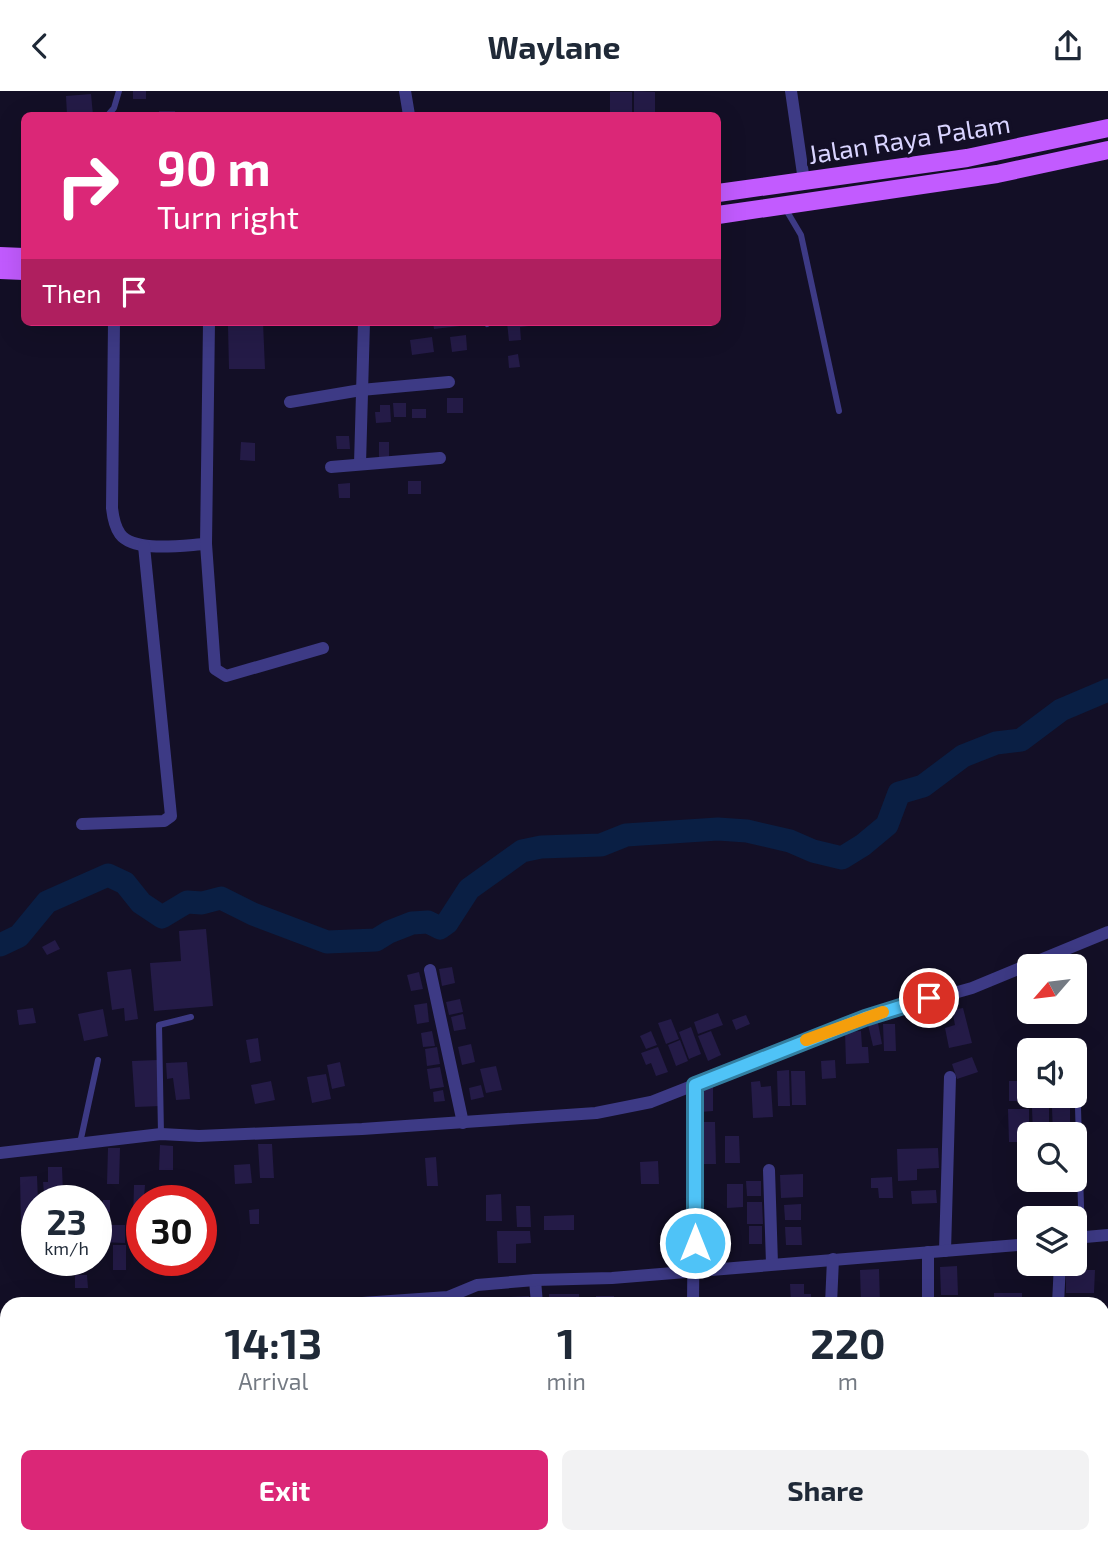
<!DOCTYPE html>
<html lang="en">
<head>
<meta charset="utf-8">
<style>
  body { margin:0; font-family:"Exo 2",sans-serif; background:#f2f2f3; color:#1f2937; height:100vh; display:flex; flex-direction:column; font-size:26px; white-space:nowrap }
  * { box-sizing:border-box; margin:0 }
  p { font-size:23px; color:#747a83 }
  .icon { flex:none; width:38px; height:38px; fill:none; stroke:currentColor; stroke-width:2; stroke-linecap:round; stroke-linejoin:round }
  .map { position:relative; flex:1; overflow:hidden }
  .panel { position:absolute; left:0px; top:1206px; width:1110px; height:247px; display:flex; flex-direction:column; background:#fff; border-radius:21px 21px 0 0; box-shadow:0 7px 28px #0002 }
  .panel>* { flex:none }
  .top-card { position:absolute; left:21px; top:21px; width:700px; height:214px; border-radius:10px; box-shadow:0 7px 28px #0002; background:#db2777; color:#fff; overflow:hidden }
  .needle { width:46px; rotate:242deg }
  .fabs { position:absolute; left:1017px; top:863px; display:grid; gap:14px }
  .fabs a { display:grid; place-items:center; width:70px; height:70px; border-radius:10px; background:#fff; box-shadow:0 7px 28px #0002; font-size:35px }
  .speed { position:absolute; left:21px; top:1094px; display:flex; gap:14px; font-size:35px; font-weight:700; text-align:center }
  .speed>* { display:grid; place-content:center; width:91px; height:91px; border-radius:50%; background:#fff; box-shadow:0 7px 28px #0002; line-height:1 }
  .speed small { font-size:18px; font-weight:400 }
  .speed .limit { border:10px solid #d22; background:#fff; color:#111 }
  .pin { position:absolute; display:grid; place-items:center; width:60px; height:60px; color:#fff; margin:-30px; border:4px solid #fff; border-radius:50%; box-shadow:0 2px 7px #0007 }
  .me { position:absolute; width:77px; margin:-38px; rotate:0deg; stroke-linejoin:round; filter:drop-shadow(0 0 5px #0008) }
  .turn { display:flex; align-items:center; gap:24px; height:147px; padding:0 21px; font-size:32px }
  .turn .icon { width:91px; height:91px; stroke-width:2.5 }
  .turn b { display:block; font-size:49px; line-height:60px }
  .then { display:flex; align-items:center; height:66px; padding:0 21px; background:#0003; gap:14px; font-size:26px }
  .eta { display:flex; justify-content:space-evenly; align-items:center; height:119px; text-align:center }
  .eta b { font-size:42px; font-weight:700; line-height:49px }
  .cta { display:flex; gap:14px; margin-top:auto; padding:14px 21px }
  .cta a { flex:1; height:80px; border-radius:10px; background:#db2777; color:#fff; font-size:28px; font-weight:700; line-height:80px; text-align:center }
  .cta a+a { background:#f2f2f3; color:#1f2937 }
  header { display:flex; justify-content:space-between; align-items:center; height:91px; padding:0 21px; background:#fff; font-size:32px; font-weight:700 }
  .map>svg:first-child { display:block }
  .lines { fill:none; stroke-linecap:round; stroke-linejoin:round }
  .river { stroke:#0a1f44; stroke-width:23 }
  .building { fill:#241b47 }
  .service { stroke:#3d3a85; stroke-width:6 }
  .minor { stroke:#3d3a85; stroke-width:12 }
  .primary { stroke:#c25bff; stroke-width:18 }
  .route-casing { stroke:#337fa1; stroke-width:18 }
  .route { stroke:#4fc3f7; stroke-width:12 }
  .slow { stroke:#f59e0b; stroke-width:12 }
  .labels { text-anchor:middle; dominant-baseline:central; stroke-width:7; stroke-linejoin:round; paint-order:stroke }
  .street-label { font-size:26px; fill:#d9d4ff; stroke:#130f26 }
</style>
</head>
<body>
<header><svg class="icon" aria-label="back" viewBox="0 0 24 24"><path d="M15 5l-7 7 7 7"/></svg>Waylane<svg class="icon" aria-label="share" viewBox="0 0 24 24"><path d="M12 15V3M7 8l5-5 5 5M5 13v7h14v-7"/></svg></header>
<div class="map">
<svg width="1108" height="1451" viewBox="0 0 1108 1451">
  <rect width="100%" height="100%" fill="#130f26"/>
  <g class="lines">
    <path class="river" d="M0,854L19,845L47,811L108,784L125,792L141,812L162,826L187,811L202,812L221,807L253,823L327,851L376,849L389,841L412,832L428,831L440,837L447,832L469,798L522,760L541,756L601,754L626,744L718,738L747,740L790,750L813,760L842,767L863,754L887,734L899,702L923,695L963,665L996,652L1021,649L1061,619L1108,599"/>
  </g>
  <g class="building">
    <rect x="133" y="0" width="13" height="8"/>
    <path d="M634,0L655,1V24H634Z"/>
    <rect x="610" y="1" width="22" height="23"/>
    <path d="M91,3L93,24H67L66,5Z"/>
    <rect x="159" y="20" width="16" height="4"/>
    <path d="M151,21V24H129V22Z"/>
    <path d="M245,231H263L265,278H229L228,235L245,234Z"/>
    <path d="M433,231H477V233L434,238Z"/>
    <path d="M507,231H538V234L520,236L521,249L509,250Z"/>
    <path d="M466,244L467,259L452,261L450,246Z"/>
    <path d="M432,246L434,261L412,264L410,249Z"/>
    <path d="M518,263L520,276L509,277L508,265Z"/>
    <rect x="447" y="307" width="16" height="15"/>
    <path d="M393,312H406V326H394Z"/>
    <path d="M380,314H390L391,331L376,332L375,321H380Z"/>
    <rect x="412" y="318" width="14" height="9"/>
    <path d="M336,345H349L350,358H337Z"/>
    <path d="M241,351L255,352V370L240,369Z"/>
    <rect x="379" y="351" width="10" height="17"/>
    <rect x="408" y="390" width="13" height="13"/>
    <path d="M350,392V407H339L338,393Z"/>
    <path d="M206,838L213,915L154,920L150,872L181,870L179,840Z"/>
    <path d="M55,849L60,858L47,864L42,856Z"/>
    <path d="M452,876L455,892L442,895L439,878Z"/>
    <path d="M131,878L138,928L125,930L124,917L112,919L107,881Z"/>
    <path d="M419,881L423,898L411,900L407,884Z"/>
    <path d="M460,908L463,921L449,924L446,911Z"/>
    <path d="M427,912L429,931L417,933L414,914Z"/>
    <path d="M33,917L36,932L19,934L17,919Z"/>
    <path d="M963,917L972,952L949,957L945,937L955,934L952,919Z"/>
    <path d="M103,918L108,945L84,950L78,923Z"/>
    <path d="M718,922L723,934L698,943L694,931Z"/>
    <path d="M463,923L466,938L454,940L451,926Z"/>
    <path d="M746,924L750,933L736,939L732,929Z"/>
    <path d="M671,928L679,948L666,953L658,932Z"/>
    <path d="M878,932L882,953L873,955L868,934Z"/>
    <path d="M883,933H895L896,960H884Z"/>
    <path d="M691,936L701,963L689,968L679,941Z"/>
    <path d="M432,940L435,955L423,956L421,942Z"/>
    <path d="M651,940L657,954L646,958L640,945Z"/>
    <path d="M711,940L721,964L708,970L698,945Z"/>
    <path d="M861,940L862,956H868L869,972L846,973L845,941Z"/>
    <path d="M258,947L261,970L250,972L246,949Z"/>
    <path d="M680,949L688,970L676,975L668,954Z"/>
    <path d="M471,953L475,971L462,974L458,956Z"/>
    <path d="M437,956L440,973L427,975L425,958Z"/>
    <path d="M658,956L668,981L656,985L651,972L646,974L641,962Z"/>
    <path d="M972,966L978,981L957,988L952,973Z"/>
    <path d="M158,969L161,1015L135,1016L132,970Z"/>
    <path d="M835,969L836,987L822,988L821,970Z"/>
    <path d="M187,971L190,1008L176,1009L173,987L167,988L166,972Z"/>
    <path d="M340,971L345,995L332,998L327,974Z"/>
    <path d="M496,975L502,999L486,1002L480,978Z"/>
    <path d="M440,976L444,996L430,998L427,978Z"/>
    <path d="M789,979L790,1015H778L777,980Z"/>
    <path d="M791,980H805L806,1014H792Z"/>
    <path d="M326,983L331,1008L312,1012L307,986Z"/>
    <path d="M271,990L275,1009L255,1013L251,994Z"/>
    <path d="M760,990L761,996L771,995L773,1026L753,1027L751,991Z"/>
    <rect x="1009" y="990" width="10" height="20"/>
    <path d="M481,994L484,1006L471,1009L469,997Z"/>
    <path d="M713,996V1020L700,1021V997Z"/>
    <path d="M443,999L445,1010L434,1011L433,1001Z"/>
    <path d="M1032,1017H1049V1043H1033Z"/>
    <path d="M1052,1017H1070V1043H1053Z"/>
    <path d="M1008,1018H1029V1051H1009Z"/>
    <path d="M699,1031H715L716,1073H700Z"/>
    <path d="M725,1045H739L740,1072H725Z"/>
    <path d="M258,1053H272L274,1087H260Z"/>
    <path d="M160,1054L173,1055V1079H159Z"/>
    <path d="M108,1057H120L119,1093H107Z"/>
    <path d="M938,1057L939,1077L917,1078V1089L898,1090L897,1058Z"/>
    <path d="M436,1066L438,1095H427L425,1067Z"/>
    <path d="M658,1070L659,1093H641L640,1071Z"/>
    <path d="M250,1073L252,1092L235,1093L234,1074Z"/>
    <path d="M48,1076H62L63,1102H44L43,1091H48Z"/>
    <path d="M803,1083V1106L781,1107L780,1084Z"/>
    <path d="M37,1085L38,1110L37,1114H31L32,1132L21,1133L20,1086Z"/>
    <path d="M892,1086L893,1107H879L878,1097H871V1087Z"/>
    <path d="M746,1090H761V1105H747Z"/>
    <path d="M727,1093H743V1116L727,1117Z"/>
    <path d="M134,1094H145L142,1131H133Z"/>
    <path d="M936,1099L937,1112L912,1113L911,1100Z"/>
    <path d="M501,1103L502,1130H486V1104Z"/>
    <path d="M103,1109H110V1121L103,1120Z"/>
    <path d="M747,1111H762L763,1133H747Z"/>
    <path d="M801,1113V1129H785L784,1114Z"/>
    <path d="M516,1115H530L531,1136H517Z"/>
    <path d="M259,1118V1133H250L249,1119Z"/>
    <path d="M574,1124V1139H544V1125Z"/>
    <path d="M102,1134H125V1152L101,1151Z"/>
    <rect x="749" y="1135" width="13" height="18"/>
    <path d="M785,1136H801L802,1154H786Z"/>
    <path d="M497,1140H530L531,1152L516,1153V1172H498Z"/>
    <rect x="113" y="1154" width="13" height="25"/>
    <path d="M1074,1162H1083V1179H1095L1094,1202H1066V1172H1074Z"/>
    <path d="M957,1175L958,1204H941L940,1176Z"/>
    <path d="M879,1178L880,1212L861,1213L860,1179Z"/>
    <path d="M75,1184H87L88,1197H75Z"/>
    <path d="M790,1193H804V1203H811V1213H791Z"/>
    <rect x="994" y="1202" width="28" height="11"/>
    <rect x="549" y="1203" width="30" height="10"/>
    <path d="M529,1205L530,1213H511L510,1206Z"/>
    <rect x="596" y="1205" width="18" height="8"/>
    <path d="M100,1207V1213H77V1208Z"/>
    <path d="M3,1267H7V1290H0V1277H3Z"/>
    <rect x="0" y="1292" width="7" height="17"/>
    <rect x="0" y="1311" width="7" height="16"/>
    <path d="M7,1328V1347H0V1329Z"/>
    <path d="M7,1349V1366H0V1350Z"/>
    <path d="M0,1368H7V1382L0,1383Z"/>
    <rect x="0" y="1412" width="4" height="22"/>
    <rect x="11" y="1446" width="15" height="5"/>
    <path d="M39,1446H56L57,1451H39Z"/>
    <path d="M70,1446H88V1451H71Z"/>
    <rect x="90" y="1446" width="15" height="5"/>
    <rect x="108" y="1446" width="16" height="5"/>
    <rect x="127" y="1446" width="15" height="5"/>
    <rect x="162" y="1446" width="20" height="5"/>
    <rect x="184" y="1446" width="16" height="5"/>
    <rect x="203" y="1446" width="14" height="5"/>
    <rect x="221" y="1446" width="16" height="5"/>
    <rect x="239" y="1446" width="17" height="5"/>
    <rect x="258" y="1446" width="14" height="5"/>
    <rect x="275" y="1446" width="17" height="5"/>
    <rect x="296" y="1446" width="18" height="5"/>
    <rect x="317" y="1446" width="12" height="5"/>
    <rect x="355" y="1446" width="23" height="5"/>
    <path d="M511,1446H530L531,1451H512Z"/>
    <rect x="549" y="1446" width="16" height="5"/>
    <path d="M647,1446H663V1451H648Z"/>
    <path d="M786,1446H799L800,1451H787Z"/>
  </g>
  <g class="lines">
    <g class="service">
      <path d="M108,24L114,17L119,0"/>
      <path d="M785,117L801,144L839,320"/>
      <path d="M486,231L487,233"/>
      <path d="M1078,1017L1082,1147"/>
      <path d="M161,1043L159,934L191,926"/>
      <path d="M80,1052L98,969"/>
      <path d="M775,1446L776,1451"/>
      <path d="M870,1451L871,1446"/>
    </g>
    <g class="minor">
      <path d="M405,0L409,24"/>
      <path d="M791,0L804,90"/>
      <path d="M114,231L112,417C113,426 115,436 120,443C134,462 184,454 206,453"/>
      <path d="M209,231L206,453L215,578L226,585L323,557"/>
      <path d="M290,311L361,299L449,291"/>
      <path d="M360,373L364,231"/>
      <path d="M331,376L440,367"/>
      <path d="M82,733L164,730L171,725L144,455"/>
      <path d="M430,879L463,1032"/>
      <path d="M0,1062L161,1043L199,1045L362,1038L596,1022L651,1011L865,927L972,897L1108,841"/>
      <path d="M769,1079L772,1173"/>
      <path d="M1074,1147L1108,1144"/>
      <path d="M945,1160L950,986"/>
      <path d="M535,1189L537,1213"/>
      <path d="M348,1213L448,1206L477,1194L535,1189L612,1187L1029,1153"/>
      <path d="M693,1213L695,994"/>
      <path d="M831,1213L833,1168"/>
      <path d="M928,1213V1161"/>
      <path d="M1058,1213L1060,1172"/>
      <path d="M0,1237H7"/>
      <path d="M1102,1333L1108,1332"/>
      <path d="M0,1400L7,1401"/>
      <path d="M153,1446V1451"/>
      <path d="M343,1446L344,1451"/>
      <path d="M63,1451L64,1446"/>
      <path d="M682,1451V1446"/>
      <path d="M1030,1451L1031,1446"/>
    </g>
    <g class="primary">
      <path d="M718,102L967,67L1108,37"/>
      <path d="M718,124L997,83L1108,59"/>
      <path d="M0,165L24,166"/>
      <path d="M0,179L24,180"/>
    </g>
  </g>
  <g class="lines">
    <g class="route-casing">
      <path id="route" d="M695,1152V994L865,927L929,907"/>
    </g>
    <use href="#route" class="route"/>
    <path class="slow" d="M806,949L883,921"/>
  </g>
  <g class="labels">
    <g class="street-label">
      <text transform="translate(909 47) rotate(-9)">Jalan Raya Palam</text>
    </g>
  </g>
</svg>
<div class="fabs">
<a><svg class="needle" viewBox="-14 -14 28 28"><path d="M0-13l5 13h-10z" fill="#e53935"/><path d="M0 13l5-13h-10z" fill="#747a83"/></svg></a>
<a><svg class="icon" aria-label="sound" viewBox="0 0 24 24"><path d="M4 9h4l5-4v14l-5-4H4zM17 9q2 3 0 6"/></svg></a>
<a><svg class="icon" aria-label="search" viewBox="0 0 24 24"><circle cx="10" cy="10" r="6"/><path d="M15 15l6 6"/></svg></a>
<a><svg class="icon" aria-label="layers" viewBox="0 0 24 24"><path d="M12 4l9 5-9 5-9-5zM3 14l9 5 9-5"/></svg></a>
</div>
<div class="speed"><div>23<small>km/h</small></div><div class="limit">30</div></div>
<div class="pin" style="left:929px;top:907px;background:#d93025"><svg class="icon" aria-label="arrive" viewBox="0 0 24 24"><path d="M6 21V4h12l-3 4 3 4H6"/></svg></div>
<svg class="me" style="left:695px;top:1152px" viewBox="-20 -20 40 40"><circle r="17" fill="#4fc3f7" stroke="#fff" stroke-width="3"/><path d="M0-11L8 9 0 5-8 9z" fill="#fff"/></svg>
<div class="top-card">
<div class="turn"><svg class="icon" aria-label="right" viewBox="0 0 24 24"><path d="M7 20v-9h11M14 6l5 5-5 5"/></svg><div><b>90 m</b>Turn right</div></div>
<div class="then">Then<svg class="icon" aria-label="arrive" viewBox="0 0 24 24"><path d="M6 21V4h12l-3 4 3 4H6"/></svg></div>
</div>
<section class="panel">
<div class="eta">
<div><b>14:13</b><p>Arrival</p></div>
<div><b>1</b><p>min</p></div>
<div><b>220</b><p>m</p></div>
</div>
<div class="cta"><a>Exit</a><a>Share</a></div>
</section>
</div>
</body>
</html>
